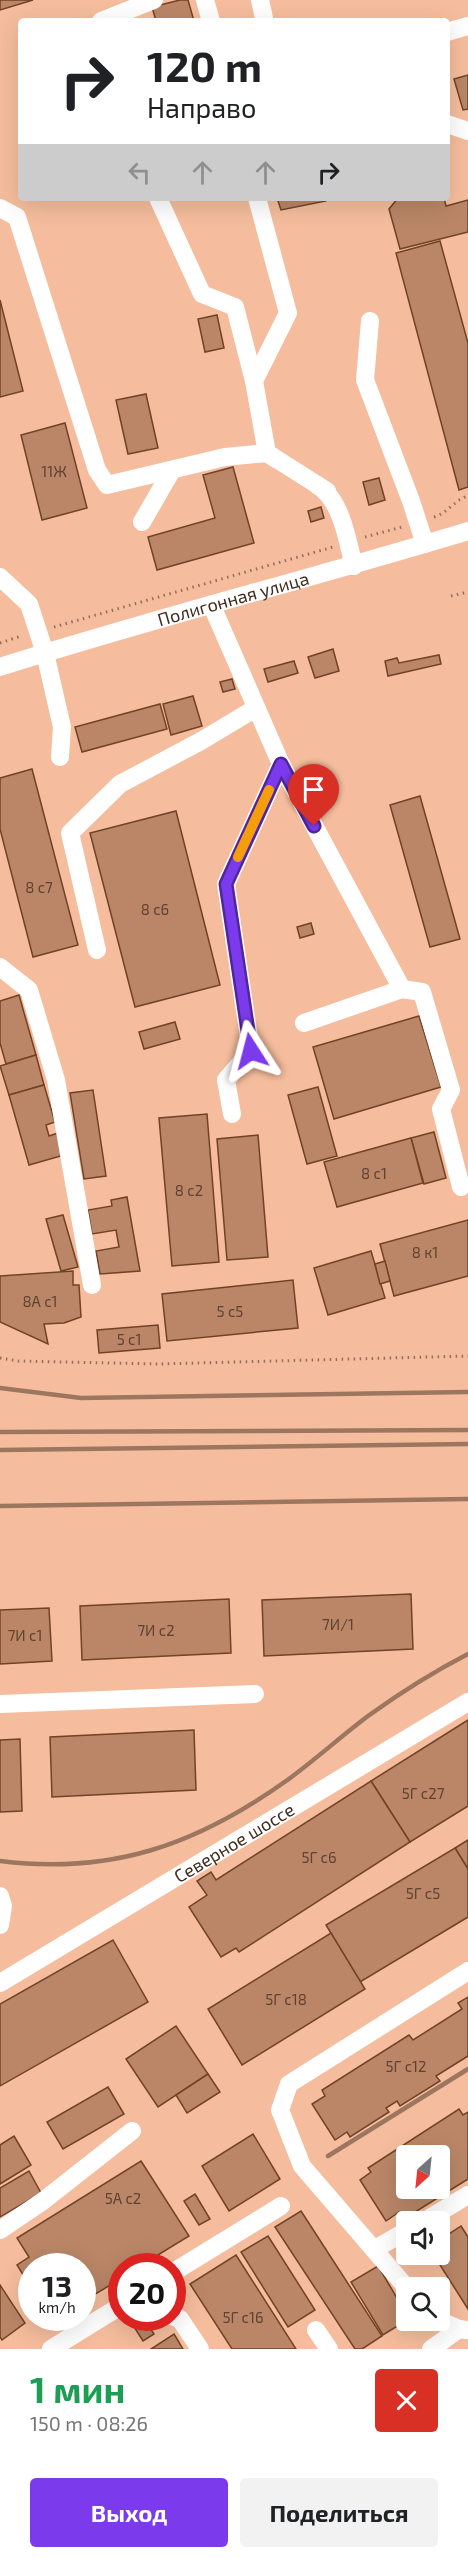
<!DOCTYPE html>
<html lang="ru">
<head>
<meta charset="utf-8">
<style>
  body { margin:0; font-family:"Exo 2",sans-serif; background:#f2f2f2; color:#202124; height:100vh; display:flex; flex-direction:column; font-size:22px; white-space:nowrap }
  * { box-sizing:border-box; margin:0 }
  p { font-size:20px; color:#757577 }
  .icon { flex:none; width:33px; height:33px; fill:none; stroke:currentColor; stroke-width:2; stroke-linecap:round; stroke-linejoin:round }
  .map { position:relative; height:2349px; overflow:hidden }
  .drawer { display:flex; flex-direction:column; background:#fff; flex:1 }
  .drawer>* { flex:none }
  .top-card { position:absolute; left:18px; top:18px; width:432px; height:183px; border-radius:6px; box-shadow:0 6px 24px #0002; background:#fff; color:#202124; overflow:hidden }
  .needle { width:39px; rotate:207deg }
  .buttons { position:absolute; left:396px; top:2145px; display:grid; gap:12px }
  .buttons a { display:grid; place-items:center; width:54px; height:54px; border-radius:6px; background:#fff; box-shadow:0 6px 24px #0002; font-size:30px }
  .speed { position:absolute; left:18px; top:2253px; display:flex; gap:12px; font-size:30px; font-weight:700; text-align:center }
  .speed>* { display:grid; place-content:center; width:78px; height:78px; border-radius:50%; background:#fff; box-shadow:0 6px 24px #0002; line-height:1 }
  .speed small { font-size:15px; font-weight:400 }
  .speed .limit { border:9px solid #d22; background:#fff; color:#111 }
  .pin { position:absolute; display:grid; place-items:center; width:51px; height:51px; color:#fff; margin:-62px -26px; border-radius:50% 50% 50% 0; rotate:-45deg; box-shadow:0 0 6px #0007 }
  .pin .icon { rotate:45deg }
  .me { position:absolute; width:66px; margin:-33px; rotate:351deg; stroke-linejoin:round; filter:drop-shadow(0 0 4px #0008) }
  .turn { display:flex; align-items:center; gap:21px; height:126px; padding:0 30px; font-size:27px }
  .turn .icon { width:78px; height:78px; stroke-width:2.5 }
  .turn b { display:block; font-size:42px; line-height:51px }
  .lanes { display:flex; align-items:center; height:57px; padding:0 30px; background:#0003; justify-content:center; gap:30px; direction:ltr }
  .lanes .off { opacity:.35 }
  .round { display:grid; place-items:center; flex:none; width:63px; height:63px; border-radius:6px; background:#f2f2f2 }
  .head { display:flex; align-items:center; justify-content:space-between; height:102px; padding:0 30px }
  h1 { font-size:36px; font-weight:700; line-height:45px; color:#1e9e55 }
  .primary-button { display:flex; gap:12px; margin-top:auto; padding:12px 30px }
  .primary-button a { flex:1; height:69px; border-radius:6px; background:#7c3aed; color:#fff; font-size:24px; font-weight:700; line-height:69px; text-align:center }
  .primary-button a+a { background:#f2f2f2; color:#202124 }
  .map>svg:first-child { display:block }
  .building { fill:#ba8667; stroke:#714225; stroke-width:1.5; fill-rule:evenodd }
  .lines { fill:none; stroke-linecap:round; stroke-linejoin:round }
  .path { stroke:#946f59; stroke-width:3; stroke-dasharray:1.5 4.5; stroke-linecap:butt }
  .minor { stroke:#fff; stroke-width:18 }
  .rail { stroke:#9d765f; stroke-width:4.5 }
  .route-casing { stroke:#51269a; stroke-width:15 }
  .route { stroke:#7c3aed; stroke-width:10 }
  .slow { stroke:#f59e0b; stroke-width:10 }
  .labels { text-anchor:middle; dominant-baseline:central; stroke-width:4.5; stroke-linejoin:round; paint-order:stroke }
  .number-label { font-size:15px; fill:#5f4231 }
  .street-label { font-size:18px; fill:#412c1f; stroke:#fee7d9 }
</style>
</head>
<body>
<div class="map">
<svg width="468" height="2349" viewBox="0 0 468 2349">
  <rect width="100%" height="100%" fill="#f5bd9d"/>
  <g class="building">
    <path d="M0,0H33L0,10Z"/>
    <path d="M180,0H188L194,21H156L152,7Z"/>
    <path d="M468,75V109L463,110L454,79Z"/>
    <path d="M277,198H326V201L281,210Z"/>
    <path d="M398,198H444L446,206L468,200V232L400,249L389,209Z"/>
    <path d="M440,241L468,343V487L459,490L396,253Z"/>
    <path d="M0,300L23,391L0,397Z"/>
    <path d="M217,315L224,348L205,352L198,319Z"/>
    <path d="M146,394L158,448L128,454L116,400Z"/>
    <path d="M65,423L87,508L42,520L21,435Z"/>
    <path d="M233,467L254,543L157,570L148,537L215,518L203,475Z"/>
    <path d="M379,478L385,500L369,505L363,482Z"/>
    <path d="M321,507L324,518L311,522L308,511Z"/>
    <path d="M333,649L339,671L315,678L308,657Z"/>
    <path d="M439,655L441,664L388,676L385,661L397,658L399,663Z"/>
    <path d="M294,661L298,673L268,682L264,669Z"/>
    <path d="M232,679L235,689L223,692L220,682Z"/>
    <path d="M193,696L202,726L171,735L163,704Z"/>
    <path d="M160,704L167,729L82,752L75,727Z"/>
    <path d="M32,769L78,945L33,957L0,829V778Z"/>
    <path d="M420,796L460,939L430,947L390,805Z"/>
    <path d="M176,811L220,985L135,1007L90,833Z"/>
    <path d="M311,923L314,934L300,938L297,927Z"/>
    <path d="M19,995L36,1055L6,1064L0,1043V1001Z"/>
    <path d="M419,1016L441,1087L334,1119L313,1047Z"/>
    <path d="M175,1022L180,1039L144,1049L139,1032Z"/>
    <path d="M36,1055L44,1085L9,1095L0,1066Z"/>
    <path d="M44,1085L55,1122L46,1125L49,1136L58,1133L64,1155L29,1165L9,1095Z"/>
    <path d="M318,1087L337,1156L307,1164L288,1095Z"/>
    <path d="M93,1090L106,1176L84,1179L70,1093Z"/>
    <path d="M207,1114L219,1262L172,1266L159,1118Z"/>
    <path d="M434,1132L446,1178L424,1184L411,1138Z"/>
    <path d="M258,1135L268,1257L227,1260L217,1139Z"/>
    <path d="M411,1138L423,1183L337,1207L324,1162Z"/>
    <path d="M127,1197L140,1271L100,1274L96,1251L119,1247L116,1230L92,1234L88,1210L112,1206L111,1200Z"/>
    <path d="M63,1215L78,1267L61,1271L46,1219Z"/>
    <path d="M468,1220V1276L394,1296L380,1244Z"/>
    <path d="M371,1251L385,1298L328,1315L314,1268Z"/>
    <path d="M385,1261L390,1281L380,1284L375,1264Z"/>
    <path d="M73,1271V1285H79L81,1317L64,1323L44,1324L48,1344L0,1322V1276Z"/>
    <path d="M293,1280L298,1328L167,1341L162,1294Z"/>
    <path d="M158,1325L160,1348L99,1353L97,1330Z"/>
    <path d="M411,1594L413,1649L264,1656L262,1600Z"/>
    <path d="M229,1599L231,1653L82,1660L80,1606Z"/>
    <path d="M49,1608L52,1661L0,1664V1610Z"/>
    <path d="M468,1720V1806L410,1842L371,1781Z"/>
    <path d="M194,1730L196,1790L52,1797L50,1737Z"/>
    <path d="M20,1739L22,1811L0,1812V1740Z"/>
    <path d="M371,1781L410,1842L239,1952L236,1948L221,1957L189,1907L207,1895L197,1881L211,1872L216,1880Z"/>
    <path d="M468,1840V1869L455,1848Z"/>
    <path d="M455,1848L468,1869V1917L360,1982L326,1925Z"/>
    <path d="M331,1933L365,1989L242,2065L208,2009Z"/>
    <path d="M113,1940L148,2002L0,2086V2004Z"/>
    <path d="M468,1997V2056L436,2076L440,2081L400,2106L397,2101L386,2108L389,2112L350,2137L347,2132L335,2140L312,2104L325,2096L322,2090L409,2035L413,2040L462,2009L458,2003Z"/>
    <path d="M176,2026L208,2074L158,2107L126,2059Z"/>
    <path d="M208,2074L220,2092L187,2113L176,2095Z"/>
    <path d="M108,2087L124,2114L63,2149L47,2122Z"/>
    <path d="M459,2109L463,2115L468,2112V2179L404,2219L399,2212L386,2221L360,2180L371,2172L368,2168ZM406,2156H440V2188H406Z"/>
    <path d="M253,2134L280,2179L229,2211L202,2166Z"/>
    <path d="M14,2136L31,2165L0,2184V2145Z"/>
    <path d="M141,2161L189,2236L140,2266H122V2278L82,2302V2266H32V2289L17,2265L29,2257L17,2238Z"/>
    <path d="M29,2171L41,2193L0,2217V2188Z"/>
    <path d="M195,2194L210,2219L199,2225L184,2201Z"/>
    <path d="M301,2211L382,2336L362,2349H355L275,2227Z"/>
    <path d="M461,2226L468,2237V2309L433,2254H440V2240Z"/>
    <path d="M268,2236L315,2310L288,2327L241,2252Z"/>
    <path d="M236,2255L296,2349H232L190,2284Z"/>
    <path d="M378,2266L406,2313L407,2320L383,2335L351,2282Z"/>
    <path d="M0,2285L25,2323L2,2340L0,2337Z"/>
    <path d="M139,2318H144L154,2334L143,2341L131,2322Z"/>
    <path d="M174,2334L183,2349H151Z"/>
  </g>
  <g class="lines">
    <g class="path">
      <path d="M434,517C448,513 454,500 468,496"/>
      <path d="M365,537L402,527"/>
      <path d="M451,596L468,592"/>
      <path d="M54,627L333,547"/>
      <path d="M0,643L21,636"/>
      <path d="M0,1358L18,1361L159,1364L468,1356"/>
    </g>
    <g class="minor">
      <path d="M205,0L211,21"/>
      <path d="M260,0L264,18"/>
      <path d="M101,21L154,0"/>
      <path d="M447,32L468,26"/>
      <path d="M447,124L468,131"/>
      <path d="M158,198L202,294L235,307L254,381"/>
      <path d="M257,198L288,313L254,381L267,453L276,459"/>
      <path d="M0,208L17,217L97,470L107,485L225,457L267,453L327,491"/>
      <path d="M370,321L365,380L411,501L425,544"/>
      <path d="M317,485C342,500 347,540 354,566"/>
      <path d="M142,522L172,470"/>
      <path d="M0,577L29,604L45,653L62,727L60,757"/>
      <path d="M212,606L281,764L402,989L422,992L451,1090L441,1109L461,1187"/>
      <path id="s1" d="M0,667C155,618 312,578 468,531"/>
      <path d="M97,950L70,833L120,784L201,741L256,708"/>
      <path d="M0,967L29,990L56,1080L92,1285"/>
      <path d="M304,1023L402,989"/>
      <path d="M232,1114L226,1080L251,1051L226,884L281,764"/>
      <path d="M0,1704L255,1694"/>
      <path d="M0,1896L3,1906L0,1925"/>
      <path id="s2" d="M0,1983L468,1702"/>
      <path d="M423,2222L468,2195"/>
      <path d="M0,2230L43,2201L132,2131"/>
      <path d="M375,2249L406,2231"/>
      <path d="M172,2273L281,2206"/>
      <path d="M407,2288L302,2166L280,2110L289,2084L468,1971"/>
      <path d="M172,2316L180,2319L200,2349"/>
      <path d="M438,2320L459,2329L466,2330"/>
      <path d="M316,2330L329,2349"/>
      <path d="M51,2349L122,2305"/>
      <path d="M431,2349L459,2329"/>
    </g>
    <g class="rail">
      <path d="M0,1388L81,1398L468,1392"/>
      <path d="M0,1432L468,1430"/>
      <path d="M0,1450L468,1444"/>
      <path d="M0,1506L468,1499"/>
      <path d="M0,1861C111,1875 196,1845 286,1781C314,1761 340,1737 368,1716C400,1693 433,1672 468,1654"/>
      <path d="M328,2156L468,2069"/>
    </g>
  </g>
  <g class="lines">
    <g class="route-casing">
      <path id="route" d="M251,1051L226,884L281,764L314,826"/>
    </g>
    <use href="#route" class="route"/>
    <path class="slow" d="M238,857L269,790"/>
  </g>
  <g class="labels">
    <g class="number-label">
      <text x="54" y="471">11Ж</text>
      <text x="39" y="887">8 с7</text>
      <text x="155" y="909">8 с6</text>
      <text x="374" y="1173">8 с1</text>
      <text x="189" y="1190">8 с2</text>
      <text x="425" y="1252">8 к1</text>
      <text x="40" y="1301">8А с1</text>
      <text x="230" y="1311">5 с5</text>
      <text x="129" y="1339">5 с1</text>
      <text x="338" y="1624">7И/1</text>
      <text x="156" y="1630">7И с2</text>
      <text x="25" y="1635">7И с1</text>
      <text x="423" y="1793">5Г с27</text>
      <text x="319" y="1857">5Г с6</text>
      <text x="423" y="1893">5Г с5</text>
      <text x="286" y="1999">5Г с18</text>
      <text x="406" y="2066">5Г с12</text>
      <text x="123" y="2198">5А с2</text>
      <text x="243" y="2317">5Г с16</text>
    </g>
    <g class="street-label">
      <text stroke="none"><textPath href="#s1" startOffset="243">Полигонная улица</textPath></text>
      <text stroke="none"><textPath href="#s2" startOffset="273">Северное шоссе</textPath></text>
    </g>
  </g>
</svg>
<div class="buttons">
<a><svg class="needle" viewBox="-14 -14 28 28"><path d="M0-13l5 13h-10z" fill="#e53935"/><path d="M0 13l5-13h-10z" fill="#757577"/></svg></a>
<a><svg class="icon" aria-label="sound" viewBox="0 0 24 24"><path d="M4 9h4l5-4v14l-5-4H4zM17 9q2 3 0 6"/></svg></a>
<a><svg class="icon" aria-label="search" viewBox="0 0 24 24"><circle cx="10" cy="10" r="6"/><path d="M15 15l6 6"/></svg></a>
</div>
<div class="speed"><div>13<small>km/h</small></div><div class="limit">20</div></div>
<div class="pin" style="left:314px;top:826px;background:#d93025"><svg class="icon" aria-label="arrive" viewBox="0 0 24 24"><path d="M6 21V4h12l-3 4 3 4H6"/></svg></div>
<svg class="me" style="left:251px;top:1051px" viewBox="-20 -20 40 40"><path d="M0-17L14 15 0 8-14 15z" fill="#7c3aed" stroke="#fff" stroke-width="4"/></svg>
<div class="top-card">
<div class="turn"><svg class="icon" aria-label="right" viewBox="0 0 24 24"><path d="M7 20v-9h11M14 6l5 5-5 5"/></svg><div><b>120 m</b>Направо</div></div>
<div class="lanes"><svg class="icon off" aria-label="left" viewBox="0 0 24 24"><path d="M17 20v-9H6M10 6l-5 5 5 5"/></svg><svg class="icon off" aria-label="ahead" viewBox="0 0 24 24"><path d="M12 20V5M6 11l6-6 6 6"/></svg><svg class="icon off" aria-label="ahead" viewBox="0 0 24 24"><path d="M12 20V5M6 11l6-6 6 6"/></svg><svg class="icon" aria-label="right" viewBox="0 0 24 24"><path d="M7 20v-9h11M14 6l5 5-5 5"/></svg></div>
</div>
</div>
<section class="drawer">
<div class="head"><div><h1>1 мин</h1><p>150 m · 08:26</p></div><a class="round" style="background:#d93025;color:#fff"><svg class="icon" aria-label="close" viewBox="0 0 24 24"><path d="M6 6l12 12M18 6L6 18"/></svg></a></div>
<div class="primary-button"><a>Выход</a><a>Поделиться</a></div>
</section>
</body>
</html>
